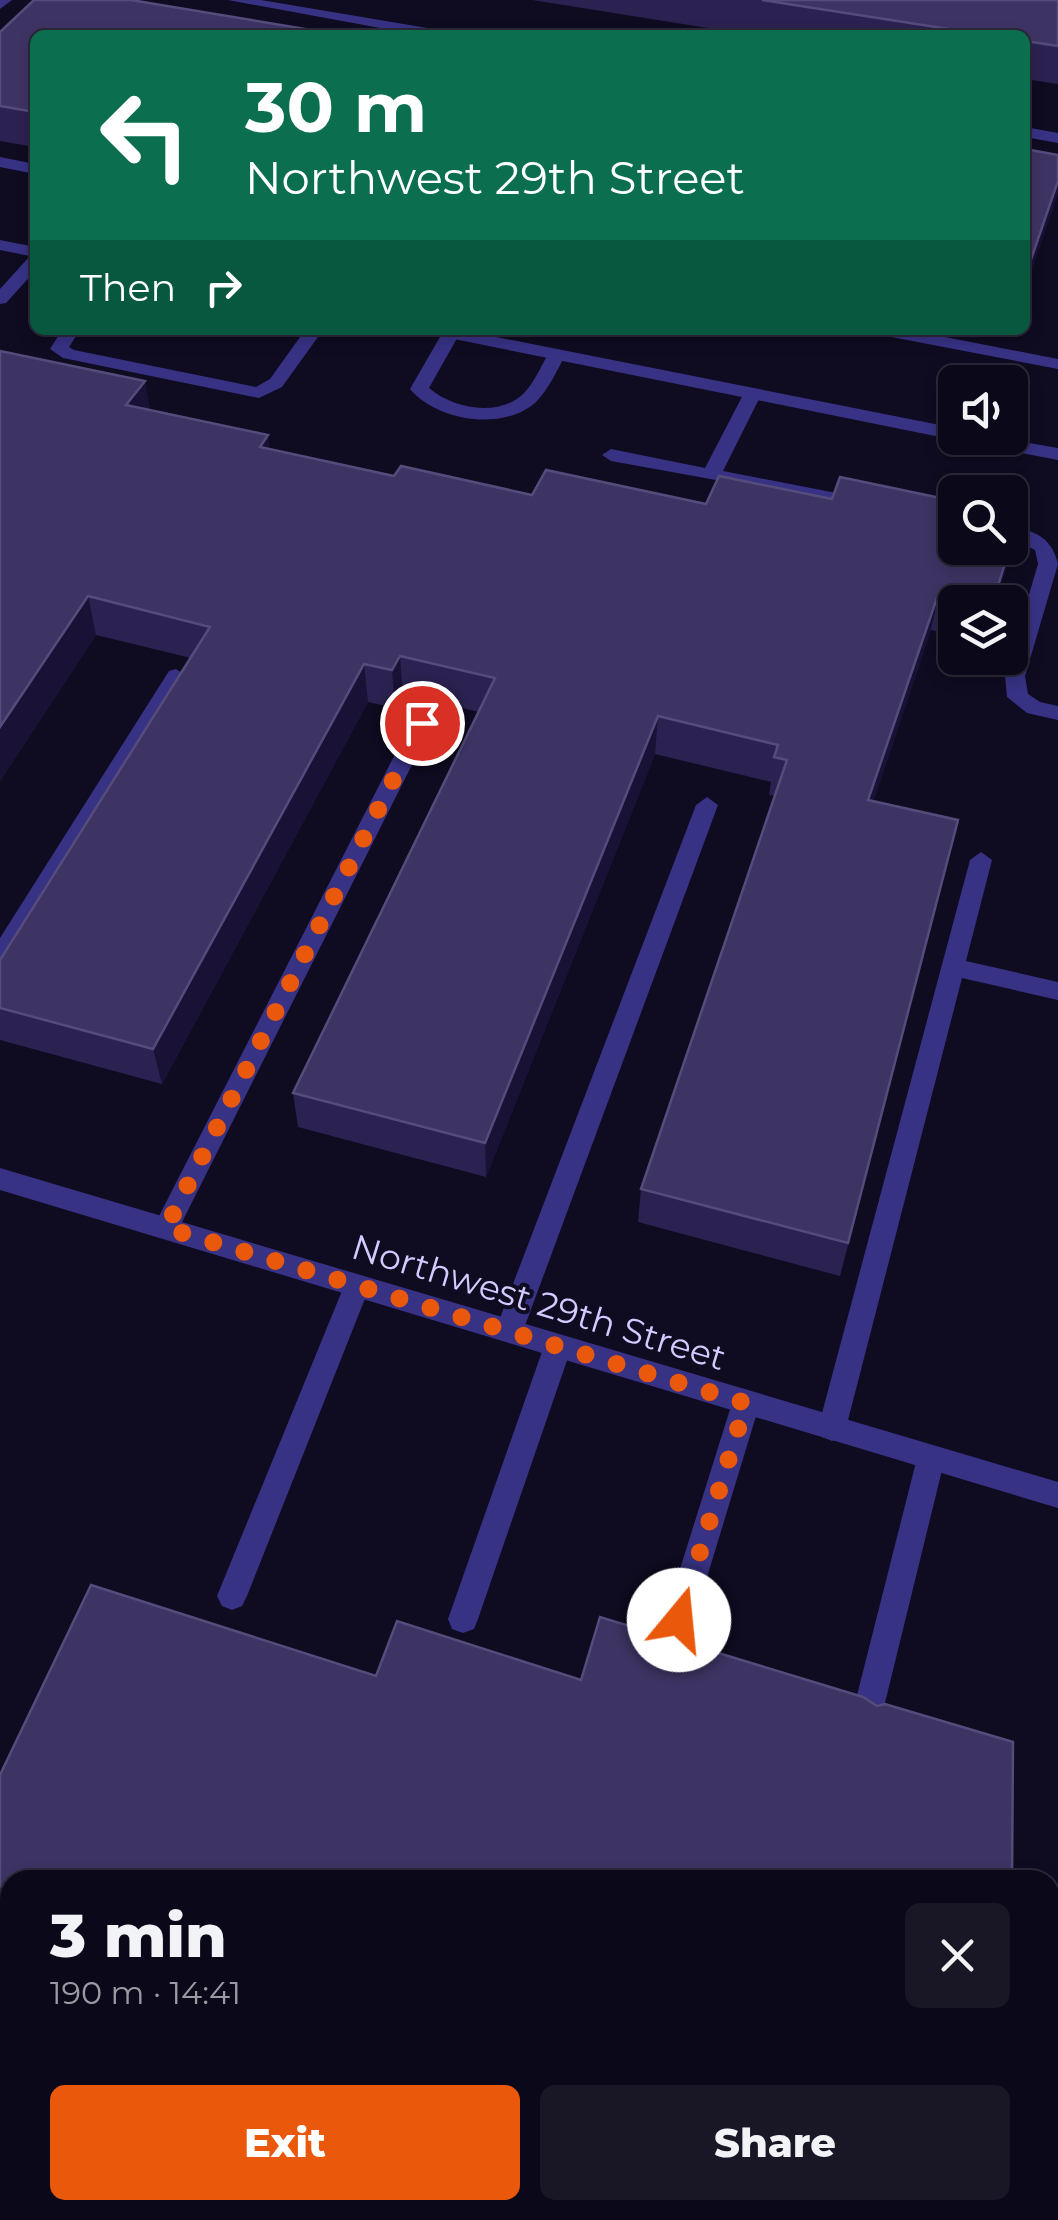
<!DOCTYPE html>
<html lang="en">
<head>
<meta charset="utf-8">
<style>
  body { margin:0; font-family:Montserrat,sans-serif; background:#191626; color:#f1f3f6; height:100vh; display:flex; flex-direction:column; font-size:38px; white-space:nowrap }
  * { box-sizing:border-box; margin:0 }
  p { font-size:32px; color:#9a9aa2 }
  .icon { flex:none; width:55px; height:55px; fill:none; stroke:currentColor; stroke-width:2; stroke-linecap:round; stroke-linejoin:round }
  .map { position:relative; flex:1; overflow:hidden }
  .sheet { position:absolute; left:0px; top:1870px; width:1060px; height:350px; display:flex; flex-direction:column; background:#0b0819; border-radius:30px 30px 0 0; box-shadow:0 5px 15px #0003,0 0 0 2px #2b2938 }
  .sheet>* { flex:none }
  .hud { position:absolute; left:30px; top:30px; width:1000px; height:305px; border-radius:15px; box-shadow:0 5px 15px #0003,0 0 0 2px #2b2938; background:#0b6e4f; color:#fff; overflow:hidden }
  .tools { position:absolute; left:938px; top:365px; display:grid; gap:20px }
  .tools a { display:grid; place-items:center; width:90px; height:90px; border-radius:15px; background:#0b0819; box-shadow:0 5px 15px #0003,0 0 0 2px #2b2938; font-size:50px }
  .pin { position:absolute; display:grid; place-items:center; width:85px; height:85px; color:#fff; margin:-42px; border:5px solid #fff; border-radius:50%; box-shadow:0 2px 10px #0007 }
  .me { position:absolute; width:110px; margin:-55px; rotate:17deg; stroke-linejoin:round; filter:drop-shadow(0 0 8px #0008) }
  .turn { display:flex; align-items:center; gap:35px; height:210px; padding:0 50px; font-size:45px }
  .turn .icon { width:130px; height:130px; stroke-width:2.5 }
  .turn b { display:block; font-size:70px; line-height:85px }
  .then { display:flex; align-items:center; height:95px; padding:0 50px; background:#0003; gap:20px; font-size:38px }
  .round { display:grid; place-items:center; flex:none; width:105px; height:105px; border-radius:15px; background:#191626 }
  .head { display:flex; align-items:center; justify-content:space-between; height:170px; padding:0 50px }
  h1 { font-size:60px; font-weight:800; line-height:75px }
  .action { display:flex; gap:20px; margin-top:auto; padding:20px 50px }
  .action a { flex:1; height:115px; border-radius:15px; background:#ea580c; color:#fff; font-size:40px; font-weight:800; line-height:115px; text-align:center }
  .action a+a { background:#191626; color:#f1f3f6 }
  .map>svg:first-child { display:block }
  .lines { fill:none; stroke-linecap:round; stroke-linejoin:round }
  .service { fill:#373284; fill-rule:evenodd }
  .minor { fill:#373284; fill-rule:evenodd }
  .wall { fill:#2c2251 }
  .shaded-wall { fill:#191136 }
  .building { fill:#3e3464; stroke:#554c7c; stroke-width:2.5 }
  .route { stroke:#ea580c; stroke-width:18; stroke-dasharray:0 32.4 }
  .labels { text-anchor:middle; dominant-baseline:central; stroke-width:8; stroke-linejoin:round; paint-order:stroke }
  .street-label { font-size:35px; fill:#d2cbff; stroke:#0f0b21 }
</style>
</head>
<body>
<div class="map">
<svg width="1058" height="2220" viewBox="0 0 1058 2220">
  <rect width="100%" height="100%" fill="#0f0b21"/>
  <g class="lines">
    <g class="service">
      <path d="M228,0H261L445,31L452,35H418Z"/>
      <path d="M1025,127L1058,133V143L1025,137Z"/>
      <path d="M0,157L35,164V174L0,167Z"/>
      <path d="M35,256V271L6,303L0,304V289L29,257Z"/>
      <path d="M62,330H80L69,347L74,350L256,387L270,379L305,330H323L282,387L259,398L63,358L50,349Z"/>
      <path d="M444,330L460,333L429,388C453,409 501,418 525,392C536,380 542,363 551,350H563L566,354C557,370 549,389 536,402C503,432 437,421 410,389Z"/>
      <path d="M872,330H909L1058,359V369L881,335Z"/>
      <path d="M753,388L762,393L723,471L862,498L872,504L869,508L611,461L602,455L611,449L705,468L744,393Z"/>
      <path d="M1010,526C1036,531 1052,538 1058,564L1025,676L1028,694L1040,702L1058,706V720L1027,713L1007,697L1005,676L1038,564L1035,550L1010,538Z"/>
      <path d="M176,669L186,676L8,964L0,967V938L169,671Z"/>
      <path d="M422,716L433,723L175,1236L166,1239L157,1236L153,1228L157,1220L411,723Z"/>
      <path d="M707,797L718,805L523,1331L519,1339L509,1343L499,1339L495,1331L696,805Z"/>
      <path d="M981,852L992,860L966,961L1058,982V1000L962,978L846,1428L842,1437L832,1441L822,1437L818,1428L970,860Z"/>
      <path d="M357,1274L366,1278L370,1286L247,1596L242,1606L232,1610L222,1606L217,1596L344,1286L348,1278Z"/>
      <path d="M558,1334L568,1338L572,1346L478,1619L474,1629L463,1633L452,1629L448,1619L544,1346L548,1338Z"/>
      <path d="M746,1391L756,1394L760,1403L694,1620L690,1630L679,1634L668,1630L664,1620L732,1403L736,1394Z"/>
      <path d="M931,1445L941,1449L945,1458L883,1711L879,1722L868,1726L857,1722L853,1711L917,1458L921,1449Z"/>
      <path d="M1050,2134L1058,2137V2171L1050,2168Z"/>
    </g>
    <g class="minor">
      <path d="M0,0H12L0,9Z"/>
      <path d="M0,240L35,247V257L0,250Z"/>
      <path d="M425,330H461L955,428V438H962L955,440L434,335Z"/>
      <path d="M965,438H1001L1058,448V460L974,444Z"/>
      <path d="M0,1168L1058,1482V1508L0,1190Z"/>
    </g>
  </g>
  <g class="wall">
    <path d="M532,0H1058V84L1025,79V35H752Z"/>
    <path d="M0,32L35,35V147L0,141Z"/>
    <path d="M0,351L150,410L269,449L394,476L532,495L706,504L1011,553L995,602H955V635L931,630L873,802L958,820L840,1276L638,1222L641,1189L775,796L769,795L771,782L655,754L486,1177L298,1127L293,1093L479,712L403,694L395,708L368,702L162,1084L0,1040V960L191,658L96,635L0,781Z"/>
    <path d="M376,1676L581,1680L10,1880V2132L0,2128V1775Z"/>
    <path d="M215,2210H760L758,2220H241Z"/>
  </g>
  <g class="shaded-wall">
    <path d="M1058,181V194L1025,290V277Z"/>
    <path d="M145,381L152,419L126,405Z"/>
    <path d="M268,435L273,474L260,447Z"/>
    <path d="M1020,515L1011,553L995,602H993Z"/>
    <path d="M939,592L931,630L861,838L868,800Z"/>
    <path d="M88,596L96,635L0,781V727Z"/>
    <path d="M400,656L403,694L395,708L392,670Z"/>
    <path d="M364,664L368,702L162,1084L153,1049Z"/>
    <path d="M658,716L655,754L486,1177L485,1143Z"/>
  </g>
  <g class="building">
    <path d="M34,0H131L341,35H35V112L0,106V32Z"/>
    <path d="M762,0H1058V46L1025,41V35H987Z"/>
    <path d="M1025,149L1058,155V181L1025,277Z"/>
    <path d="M0,351L145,381L126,405L268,435L260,447L394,476L401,466L532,495L546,470L706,504L719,476L832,499L840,477L955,501V548H1010V512L1020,515L993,602L939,592L868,800L958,820L848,1243L641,1189L787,760L774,757L778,745L658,716L485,1143L293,1093L495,678L400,656L392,670L364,664L153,1049L0,1008V960L210,627L88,596L0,727Z"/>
    <path d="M91,1585L376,1676L397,1621L581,1680L600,1617L863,1697L877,1706L885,1704L1013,1742L1012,1880H10V2126L0,2122V1775Z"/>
    <path d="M231,2210H760L758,2220H258Z"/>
  </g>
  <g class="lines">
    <path class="route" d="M422,723L166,1228L746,1403L679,1620"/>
  </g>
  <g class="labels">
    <g class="street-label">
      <text transform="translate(539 1302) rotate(17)">Northwest 29th Street</text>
    </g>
  </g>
</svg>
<div class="tools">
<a><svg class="icon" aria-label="sound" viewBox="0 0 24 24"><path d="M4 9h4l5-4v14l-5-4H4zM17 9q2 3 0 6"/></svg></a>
<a><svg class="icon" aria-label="search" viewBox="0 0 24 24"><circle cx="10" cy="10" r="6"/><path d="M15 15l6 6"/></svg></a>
<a><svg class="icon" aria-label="layers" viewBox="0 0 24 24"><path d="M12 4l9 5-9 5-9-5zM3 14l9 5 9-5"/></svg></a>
</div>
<div class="pin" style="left:422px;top:723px;background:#d93025"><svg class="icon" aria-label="arrive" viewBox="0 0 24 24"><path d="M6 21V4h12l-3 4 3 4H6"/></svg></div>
<svg class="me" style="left:679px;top:1620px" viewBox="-20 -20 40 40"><circle r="19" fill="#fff"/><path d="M0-13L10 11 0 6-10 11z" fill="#ea580c"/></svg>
<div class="hud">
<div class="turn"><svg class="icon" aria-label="left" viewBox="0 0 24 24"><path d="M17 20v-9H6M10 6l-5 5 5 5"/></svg><div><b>30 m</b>Northwest 29th Street</div></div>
<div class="then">Then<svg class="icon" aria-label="right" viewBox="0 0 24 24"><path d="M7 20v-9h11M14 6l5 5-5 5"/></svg></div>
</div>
<section class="sheet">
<div class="head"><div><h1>3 min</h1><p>190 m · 14:41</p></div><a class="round"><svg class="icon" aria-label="close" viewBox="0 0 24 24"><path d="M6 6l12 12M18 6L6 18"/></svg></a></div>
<div class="action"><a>Exit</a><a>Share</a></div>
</section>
</div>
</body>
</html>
